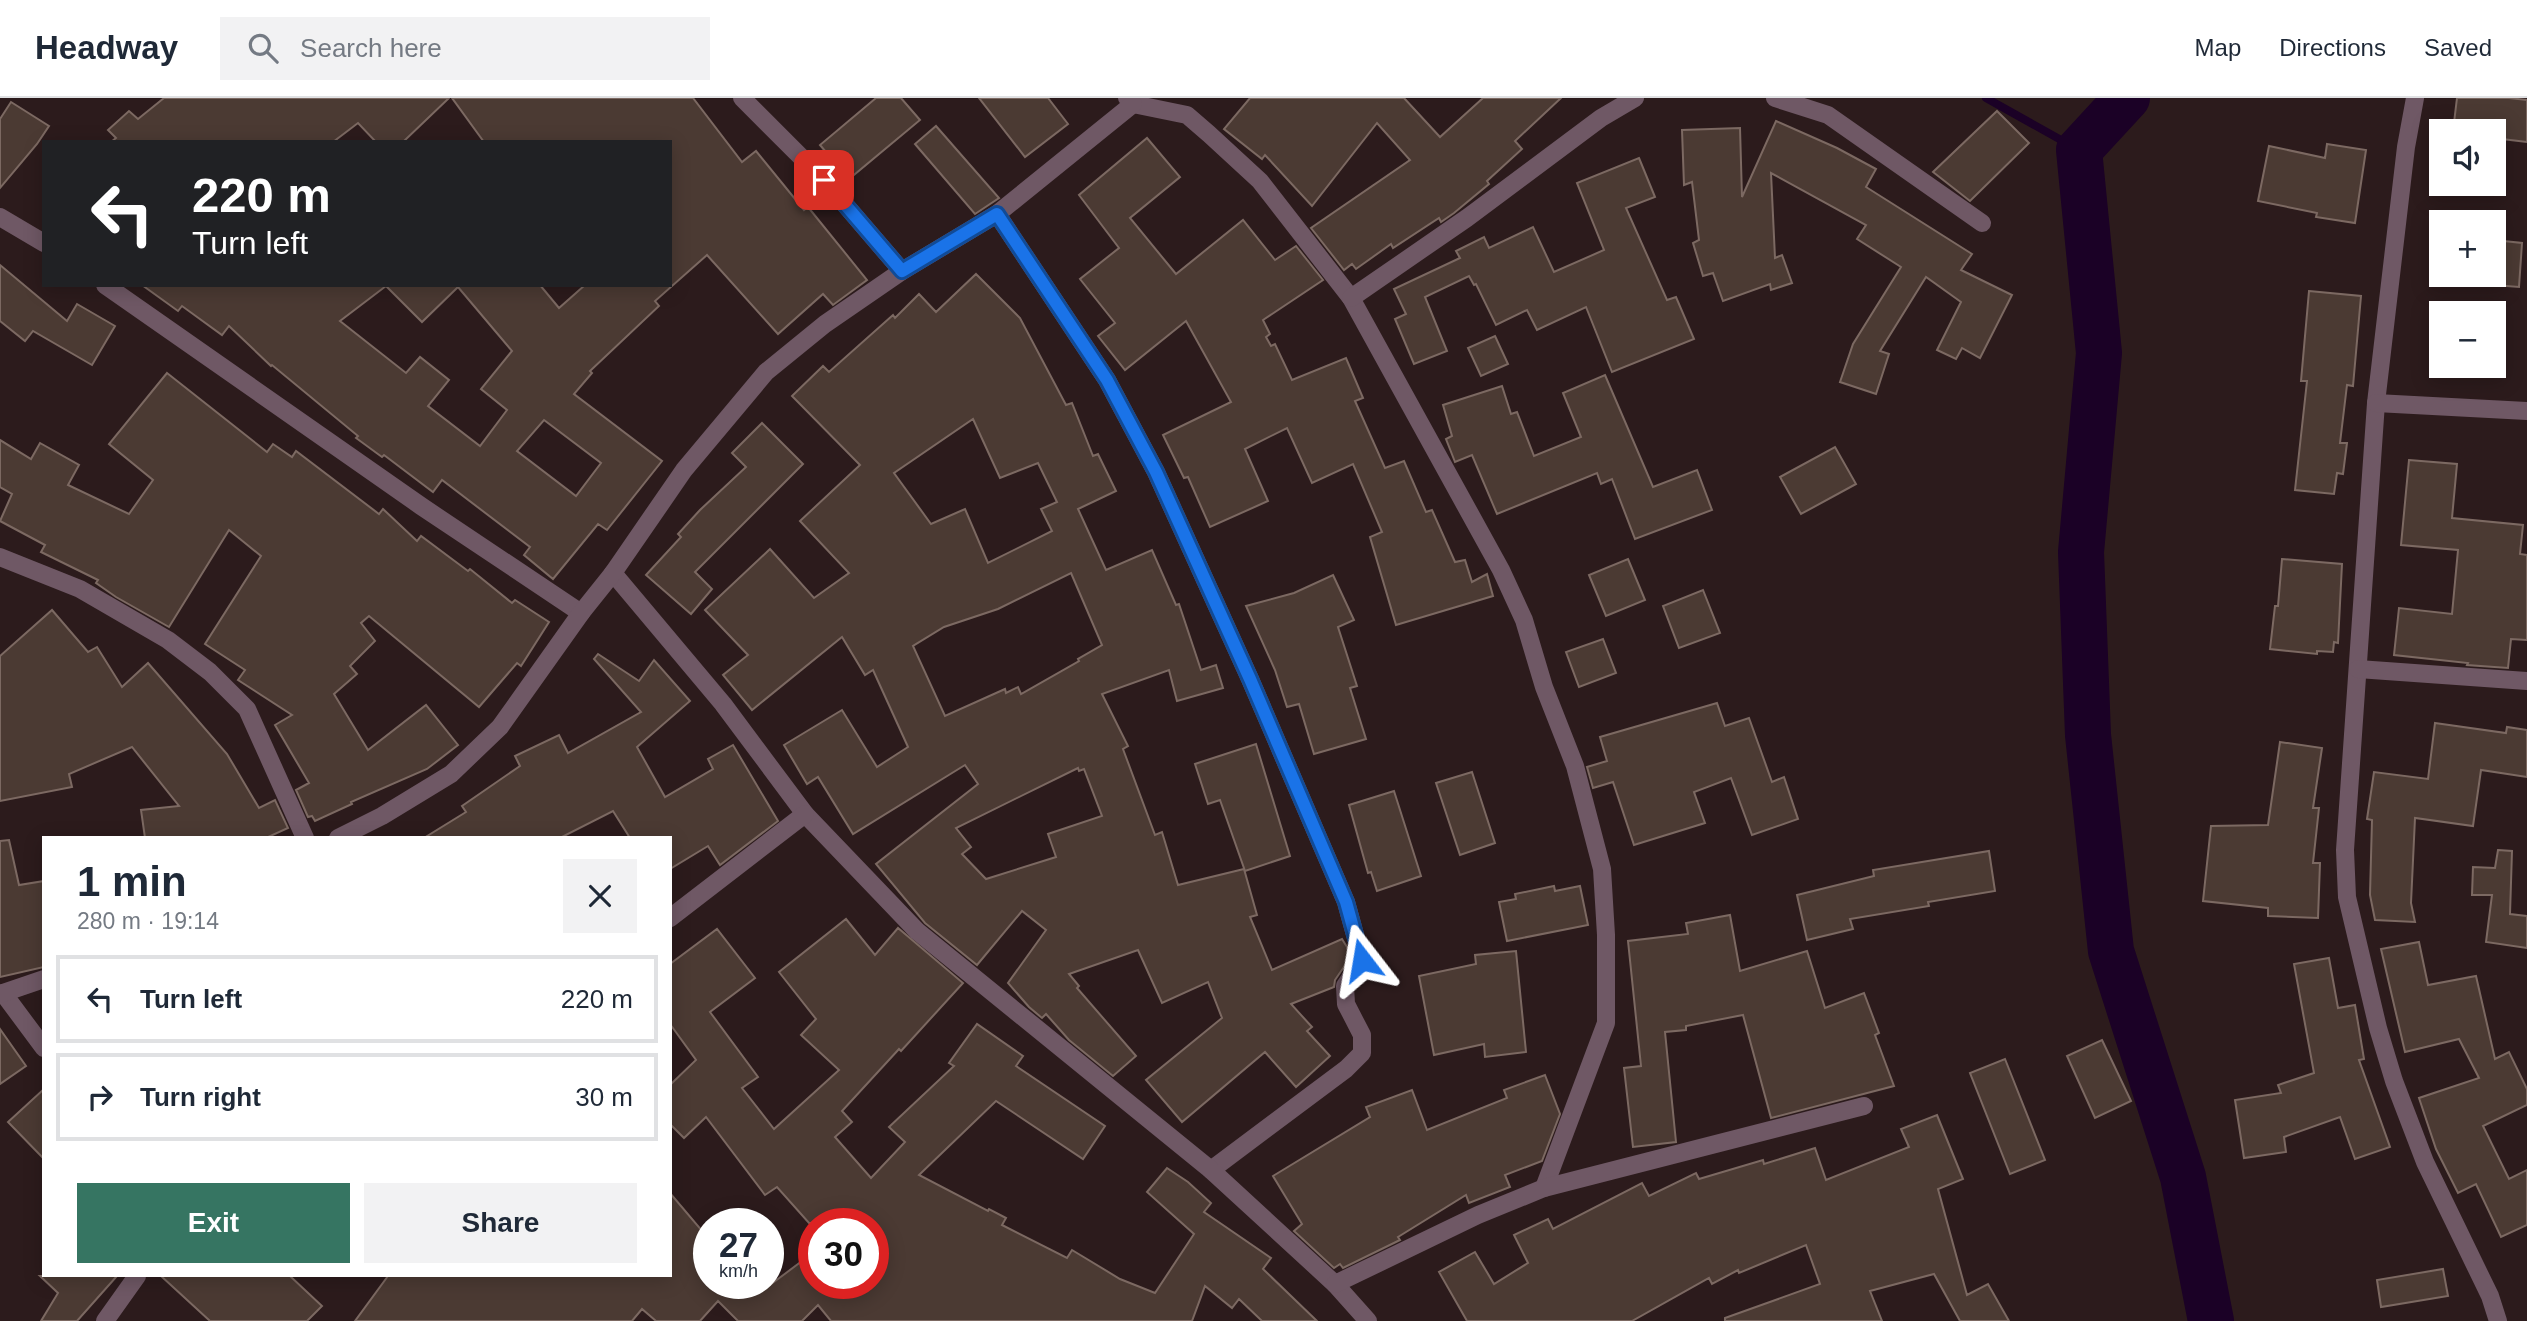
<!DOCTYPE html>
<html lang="en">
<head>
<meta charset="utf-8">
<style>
  body { margin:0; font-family:Helvetica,sans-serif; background:#f2f2f3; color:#1f2937; height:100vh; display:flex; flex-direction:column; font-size:26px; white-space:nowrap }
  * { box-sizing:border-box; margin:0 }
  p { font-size:23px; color:#747a83 }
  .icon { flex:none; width:38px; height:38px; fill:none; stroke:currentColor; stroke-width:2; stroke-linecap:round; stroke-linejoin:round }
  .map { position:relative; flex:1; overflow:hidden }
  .sheet { position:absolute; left:42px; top:738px; width:630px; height:441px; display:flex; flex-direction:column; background:#fff; border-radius:0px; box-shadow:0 4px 18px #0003 }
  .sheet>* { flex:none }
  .guide { position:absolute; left:42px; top:42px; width:630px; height:147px; border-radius:0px; box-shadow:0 4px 18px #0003; background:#202124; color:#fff; overflow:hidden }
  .fabs { position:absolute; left:2429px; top:21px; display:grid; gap:14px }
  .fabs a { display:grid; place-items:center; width:77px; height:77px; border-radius:0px; background:#fff; box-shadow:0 4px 18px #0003; font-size:35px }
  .speed { position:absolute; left:693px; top:1110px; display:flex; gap:14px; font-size:35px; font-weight:700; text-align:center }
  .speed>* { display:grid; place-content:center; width:91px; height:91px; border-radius:50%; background:#fff; box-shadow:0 4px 18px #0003; line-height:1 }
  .speed small { font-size:18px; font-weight:400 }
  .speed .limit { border:10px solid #d22; background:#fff; color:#111 }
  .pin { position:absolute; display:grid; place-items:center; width:60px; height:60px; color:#fff; margin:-30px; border-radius:14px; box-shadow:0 4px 10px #0006 }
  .me { position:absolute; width:77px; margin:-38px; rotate:346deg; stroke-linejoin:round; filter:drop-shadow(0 0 5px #0008) }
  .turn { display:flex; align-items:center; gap:24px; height:147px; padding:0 35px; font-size:32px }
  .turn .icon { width:91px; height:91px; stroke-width:2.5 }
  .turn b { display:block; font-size:49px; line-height:60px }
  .round { display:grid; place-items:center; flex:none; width:74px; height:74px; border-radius:0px; background:#f2f2f3 }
  .head { display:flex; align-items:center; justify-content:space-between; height:119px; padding:0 35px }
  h1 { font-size:42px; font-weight:600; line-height:52px }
  .action { display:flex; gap:14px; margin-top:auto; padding:14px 35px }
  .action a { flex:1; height:80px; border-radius:0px; background:#367562; color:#fff; font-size:28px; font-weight:600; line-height:80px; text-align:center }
  .action a+a { background:#f2f2f3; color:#1f2937 }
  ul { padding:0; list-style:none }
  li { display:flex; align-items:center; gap:21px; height:88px; margin:0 14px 10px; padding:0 21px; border:4px solid #e0e1e3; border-radius:0px }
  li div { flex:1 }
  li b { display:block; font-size:26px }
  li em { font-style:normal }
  header { display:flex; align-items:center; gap:42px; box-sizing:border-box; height:98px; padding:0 35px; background:#fff; border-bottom:2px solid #e0e1e3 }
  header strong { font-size:33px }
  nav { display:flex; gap:38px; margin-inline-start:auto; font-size:24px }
  .search { width:490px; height:63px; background:#f2f2f3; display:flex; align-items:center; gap:18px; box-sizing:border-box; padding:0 24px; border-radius:0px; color:#747a83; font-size:26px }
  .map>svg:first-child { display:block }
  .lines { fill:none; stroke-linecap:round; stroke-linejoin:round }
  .stream { stroke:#1b0126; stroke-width:8 }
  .river { stroke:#1b0126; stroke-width:46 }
  .building { fill:#4b3a33; stroke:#7c6962; stroke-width:2; fill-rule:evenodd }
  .minor { stroke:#6f5865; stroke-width:18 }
  .route-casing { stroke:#114b97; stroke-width:18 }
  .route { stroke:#1a73e8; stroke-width:12 }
</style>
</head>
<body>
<header>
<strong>Headway</strong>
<div class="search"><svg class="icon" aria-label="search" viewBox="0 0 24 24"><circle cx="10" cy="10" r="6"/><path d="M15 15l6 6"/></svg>Search here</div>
<nav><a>Map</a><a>Directions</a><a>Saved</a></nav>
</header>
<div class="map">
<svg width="2527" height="1223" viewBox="0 0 2527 1223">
  <rect width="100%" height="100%" fill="#2c1b1c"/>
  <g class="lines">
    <path class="stream" d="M1986,0L2079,52"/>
    <path class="river" d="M2127,0L2079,52L2099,255L2081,454L2088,637L2111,853L2183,1079L2211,1223"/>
  </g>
  <g class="building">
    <path d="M164,0H449L403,44H376L358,25L333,44H111L116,40L108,32L129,13L138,21Z"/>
    <path d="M452,0H693L742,64L756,53L804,112L808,109L867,182L833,207L823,196L778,236L707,157L655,203L659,208L590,273L592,275L574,296L662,363L607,432L598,426L553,481L524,457L530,449L442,382L433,394L384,357L382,359L356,340L358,338L272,267L271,268L229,228L222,237L182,208L178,213L142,187H540L559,210L585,187H670V44H484ZM386,188L422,224L458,189L512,253L481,291L507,312L480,348L428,308L449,282L420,259L406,275L340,223ZM544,322L601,365L576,398L517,353Z"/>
    <path d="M876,0H901L920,22L849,81L820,47Z"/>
    <path d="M979,0H1048L1068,26L1025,59Z"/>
    <path d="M1250,0H1404L1440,39L1483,0H1561L1515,43L1522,51L1487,83L1489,86L1454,115L1441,124L1439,120L1393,150L1391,146L1356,171L1352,166L1344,172L1311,130L1410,62L1377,25L1312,108L1265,57L1262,61L1224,31Z"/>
    <path d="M2457,0H2509L2527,2V44L2494,40V33H2453Z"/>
    <path d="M11,4L49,28L37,46L0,90V21Z"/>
    <path d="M1997,13L2029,45L1970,103L1933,74Z"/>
    <path d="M1776,23L1837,50L1876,71L1866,89L1972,156L1961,172L2012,197L1980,260L1962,250L1956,261L1937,252L1961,204L1926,179L1880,253L1889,256L1876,296L1840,284L1853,246L1901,169L1857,141L1866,127L1771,75L1775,160L1782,157L1792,185L1771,192L1770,186L1723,203L1713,175L1703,178L1693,145L1699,142L1692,84L1684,87L1682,32L1740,30L1742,99Z"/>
    <path d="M936,28L999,100L975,116L915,46Z"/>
    <path d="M1147,40L1180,79L1130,120L1176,176L1243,122L1275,162L1296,148L1323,182L1263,222L1270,236L1266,239L1271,248L1275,246L1292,282L1346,260L1363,300L1355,303L1385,370L1404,363L1426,414L1432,412L1455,464L1465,462L1472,484L1487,476L1493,498L1396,527L1370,439L1382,434L1353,366L1312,385L1287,330L1245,351L1268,403L1210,429L1188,379L1184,380L1163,337L1231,304L1186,223L1125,272L1098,238L1115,225L1080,181L1119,150L1079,97Z"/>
    <path d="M2327,46L2366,52L2355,125L2316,119L2317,115L2258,103L2269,48L2325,60Z"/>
    <path d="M1639,60L1655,99L1626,110L1667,202L1676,199L1694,241L1612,274L1586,209L1537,232L1527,212L1496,227L1476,186L1474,187L1469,178L1425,199L1447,253L1414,266L1395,221L1406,216L1394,191L1460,160L1456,153L1484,139L1489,150L1533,129L1554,174L1604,152L1577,85Z"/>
    <path d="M2494,142L2522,145L2519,189L2494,187Z"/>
    <path d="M0,167L67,223L77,206L115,228L92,267L33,233L25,243L0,223Z"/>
    <path d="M976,176L1020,220L1066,307L1072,305L1093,358L1098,356L1116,393L1078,411L1106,472L1152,452L1176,507L1179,506L1201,572L1216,567L1223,590L1177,603L1169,572L1102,596L1128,648L1123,651L1155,737L1162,734L1178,787L1244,771L1257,817L1250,819L1272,872L1342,841L1347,849L1350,860L1335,882L1334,889L1291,906L1312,929L1307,933L1330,958L1296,989L1265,954L1182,1024L1146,982L1222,920L1208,884L1162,905L1138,852L1069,876L1079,888L1077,890L1136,958L1113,978L1069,942L1046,916L1042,920L1029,909L1008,885L1046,832L1022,813L977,867L925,825L876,766L978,686L965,667L853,736L818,679L807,686L784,647L842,612L877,669L908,649L873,572L865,577L842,539L752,612L723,577L748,557L705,512L770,451L814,500L849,475L800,423L860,367L792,298L823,268L829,274L893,217L895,220L919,196L936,214ZM973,321L1000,380L1038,365L1057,404L1041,411L1052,433L988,465L965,411L931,426L894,375ZM1071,475L1102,547L1078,561L1079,563L1021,596L1018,589L1006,595L1005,591L945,618L913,548L944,529L998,511ZM1078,670L1079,673L1084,671L1102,718L1048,736L1056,759L986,781L962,756L971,749L956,730Z"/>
    <path d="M2309,193L2361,198L2353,288L2347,287L2340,345H2347L2343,376L2337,375L2334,396L2295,392L2307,283H2301Z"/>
    <path d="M1495,238L1508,266L1481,278L1468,250Z"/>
    <path d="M167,275L267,354L273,346L292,359L296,353L379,416L383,411L417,443L421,438L468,473L470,471L512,505L515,502L549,524L521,568L517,565L479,609L369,518L361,525L375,543L350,568L357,576L334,596L368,652L426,607L458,647L427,671L351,704L352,706L315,723L312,718L308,719L296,692L309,685L275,627L292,617L238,582L245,572L205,546L261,458L229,432L169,529L116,499L96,485L98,482L41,454L45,447L0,423L12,396L0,389V342L31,361L40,345L79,367L68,387L129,416L153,382L109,346Z"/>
    <path d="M1605,277L1653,389L1697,372L1712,412L1635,441L1612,381L1601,386L1597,375L1497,416L1472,357L1455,364L1446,341L1452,338L1443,307L1502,288L1511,316L1517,314L1534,358L1581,339L1563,295Z"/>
    <path d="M762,325L803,366L695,474L712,491L691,516L646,477L681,439L678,436L700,412L746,369L732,355Z"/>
    <path d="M1835,349L1856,386L1801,416L1780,379Z"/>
    <path d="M2409,362L2457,366L2452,420L2523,427L2520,456L2527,457V542L2511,541L2508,570L2467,567L2468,565L2394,557L2399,510L2452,516L2458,452L2401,447Z"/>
    <path d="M1628,461L1645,502L1606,518L1589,477Z"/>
    <path d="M2282,461L2342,466L2338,545L2334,544L2333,554L2317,553V556L2270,551L2275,508H2278Z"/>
    <path d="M1333,477L1354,522L1338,529L1357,588L1350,590L1366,641L1314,656L1299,606L1287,609L1275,572L1246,508L1294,495Z"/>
    <path d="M1703,492L1720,535L1679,550L1663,508Z"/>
    <path d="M52,512L88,554L97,549L122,589L148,565L227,656L259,710L275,702L288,730L266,740H145L141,712L179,708L132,649L69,676L72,689L0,703V558Z"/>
    <path d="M1603,541L1616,575L1579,589L1566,554Z"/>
    <path d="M598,556L639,583L654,562L690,603L637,649L665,699L713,671L708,661L733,647L778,723L720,767L708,748L670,771V740H630L613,713L560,740H424L466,714L462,708L520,668L515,658L559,637L568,655L641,614L594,561Z"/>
    <path d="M1717,605L1725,628L1749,620L1772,684L1784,679L1798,721L1752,737L1731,680L1694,694L1705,725L1634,747L1613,684L1593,690L1587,669L1607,663L1600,639Z"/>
    <path d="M2435,625L2506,635L2507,629L2527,632V679L2481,672L2473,728L2415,720L2411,805L2415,824L2375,822L2370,797L2372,722L2367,721L2374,674L2428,681Z"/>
    <path d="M2280,644L2322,650L2313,710H2319L2313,765H2320L2318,820L2268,818V810L2203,803L2211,728L2268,727Z"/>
    <path d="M1256,646L1290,758L1245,773L1220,702L1208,706L1195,666Z"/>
    <path d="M1472,674L1495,745L1460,757L1436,685Z"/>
    <path d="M1394,693L1421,778L1377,793L1371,774L1368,775L1349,707Z"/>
    <path d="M9,742L19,787L44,783V869L0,879V743Z"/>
    <path d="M2498,752L2512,753L2510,816L2527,818V850L2486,844L2492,797H2472L2473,769L2495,770Z"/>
    <path d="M1989,753L1995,793L1928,804L1929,808L1850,821L1853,831L1807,842L1797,797L1874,778L1873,772Z"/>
    <path d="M1554,788L1555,793L1580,788L1588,827L1507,843L1499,804L1516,801L1515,796Z"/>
    <path d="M1730,817L1740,873L1807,853L1825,910L1864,895L1879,935L1875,937L1894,988L1771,1020L1743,917L1686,928V932L1665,934L1676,1044L1633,1049L1624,970L1641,968L1628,843L1688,836L1686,825Z"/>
    <path d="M846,821L875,857L898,830L963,885L901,953L899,951L842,1013L852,1024L835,1039L871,1080L905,1044L889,1029L954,968L949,965L977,926L1023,958L1016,968L1105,1028L1083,1061L996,1003L919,1077L988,1113L989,1111L1006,1120L1002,1127L1067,1160L1072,1152L1120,1181L1155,1195L1194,1136L1147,1094L1167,1070L1188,1084L1211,1105L1204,1114L1271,1160L1263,1171L1317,1223H1262L1239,1201L1232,1210L1205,1188L1192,1223H831L818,1207L802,1223H738L718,1203L700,1223H656L642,1211L632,1223H355L388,1178H670V1095L709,1141V1185H768L770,1187L814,1154V1185H873V1125H809L777,1089L765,1097L706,1019L684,1040L670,1026V987L696,962L670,926V866L717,831L755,880L710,914L758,979L742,990L774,1031L839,972L801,937L816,921L779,874Z"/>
    <path d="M2419,844L2428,887L2476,878L2495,961L2509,954L2527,991V1007L2483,1028L2509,1081L2527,1072V1127L2501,1139L2476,1086L2458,1095L2436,1051L2419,1000L2479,980L2459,941L2405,954L2381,851Z"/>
    <path d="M1516,853L1526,954L1485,959L1484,946L1434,957L1419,878L1476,866L1475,857Z"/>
    <path d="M2329,860L2338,910L2355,907L2364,961L2359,962L2390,1049L2355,1061L2340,1019L2284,1039L2286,1054L2244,1060L2235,1002L2281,995L2278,987L2314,975L2294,866Z"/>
    <path d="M0,931L26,968L0,986Z"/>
    <path d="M2102,942L2131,1003L2095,1020L2067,958Z"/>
    <path d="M2005,961L2045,1062L2010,1076L1970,975Z"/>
    <path d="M1545,977L1560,1016L1542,1063L1505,1077L1510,1089L1469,1105L1466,1097L1398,1139L1400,1142L1343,1170L1340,1166L1334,1170L1294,1133L1302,1126L1273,1078L1370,1019L1366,1009L1412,992L1427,1032L1507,1000L1504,992Z"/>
    <path d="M44,991V1061L8,1024Z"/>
    <path d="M1937,1017L1963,1081L1938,1091L1967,1197L1988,1186L2009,1223H1960L1934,1176L1870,1193L1882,1223H1725V1220L1820,1186L1806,1147L1739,1175L1738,1172L1712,1186L1709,1180L1632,1223H1467L1439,1174L1475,1154L1494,1186L1528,1165L1514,1137L1548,1121L1553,1131L1642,1085L1649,1098L1696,1075L1699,1081L1763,1062L1764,1066L1815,1050L1826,1082L1909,1049L1901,1031Z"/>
    <path d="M2443,1171L2448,1198L2381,1209L2377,1182Z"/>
    <path d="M40,1178H117L77,1223H41L58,1195Z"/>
    <path d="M161,1178H290L322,1208L307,1223H210Z"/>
  </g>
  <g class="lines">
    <g class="minor">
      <path d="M742,0L824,82L902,173"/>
      <path d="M1127,0L1133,6L1187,17L1209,36L1260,83L1351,200L1501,472L1524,522L1544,589L1575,668L1602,771L1606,837V925L1544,1090"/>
      <path d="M1775,0L1828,17L1982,125"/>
      <path d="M2415,0L2406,49L2376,305L2345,752L2347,799L2378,930L2394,983L2425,1064L2490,1198L2498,1223"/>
      <path d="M997,116L1107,282L1156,374L1250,581L1346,804L1362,862L1345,888L1346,906L1362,937V955L1346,971L1211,1072"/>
      <path d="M0,119L44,145"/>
      <path d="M105,187L421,408L581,515"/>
      <path d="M1351,200L1467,120L1601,20L1635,0"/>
      <path d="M2376,305L2527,313"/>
      <path d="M0,459L80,491L168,542L210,574L247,611L305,740"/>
      <path d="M613,475L723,606L805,716L917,833L1211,1072L1335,1186L1368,1223"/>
      <path d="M2358,571L2527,583"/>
      <path d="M338,740L382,718L451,676L500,629L581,515L613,475L684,372L766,274L825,226L902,173L997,116L1133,6"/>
      <path d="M670,820L805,716"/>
      <path d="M3,895L44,950"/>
      <path d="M0,896L44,881"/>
      <path d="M1335,1186L1478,1117L1544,1090L1864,1008"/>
      <path d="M105,1223L137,1178"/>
    </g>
  </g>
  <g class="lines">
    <g class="route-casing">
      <path id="route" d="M824,82L902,173L997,116L1107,282L1156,374L1250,581L1346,804L1362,862"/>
    </g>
    <use href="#route" class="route"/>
  </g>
</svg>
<div class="fabs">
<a><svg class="icon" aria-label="sound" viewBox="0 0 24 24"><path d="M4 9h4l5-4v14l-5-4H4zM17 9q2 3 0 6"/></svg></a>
<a>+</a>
<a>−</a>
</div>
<div class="speed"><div>27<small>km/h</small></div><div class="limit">30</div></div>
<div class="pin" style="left:824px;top:82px;background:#d93025"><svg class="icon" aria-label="arrive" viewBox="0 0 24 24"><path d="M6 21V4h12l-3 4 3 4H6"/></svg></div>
<svg class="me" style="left:1362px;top:862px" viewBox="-20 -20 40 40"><path d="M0-17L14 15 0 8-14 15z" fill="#1a73e8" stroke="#fff" stroke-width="4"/></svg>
<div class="guide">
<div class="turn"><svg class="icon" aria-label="left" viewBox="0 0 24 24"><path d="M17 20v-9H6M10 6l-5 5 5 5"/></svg><div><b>220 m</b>Turn left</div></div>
</div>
<section class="sheet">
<div class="head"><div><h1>1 min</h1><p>280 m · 19:14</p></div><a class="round"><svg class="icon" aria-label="close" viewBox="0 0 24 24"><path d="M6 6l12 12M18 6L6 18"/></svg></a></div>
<ul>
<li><svg class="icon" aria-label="left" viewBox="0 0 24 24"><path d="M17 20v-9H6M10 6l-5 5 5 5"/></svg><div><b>Turn left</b></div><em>220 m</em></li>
<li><svg class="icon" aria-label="right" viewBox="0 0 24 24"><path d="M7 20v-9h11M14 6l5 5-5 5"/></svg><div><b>Turn right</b></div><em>30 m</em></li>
</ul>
<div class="action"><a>Exit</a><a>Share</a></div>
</section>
</div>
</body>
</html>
